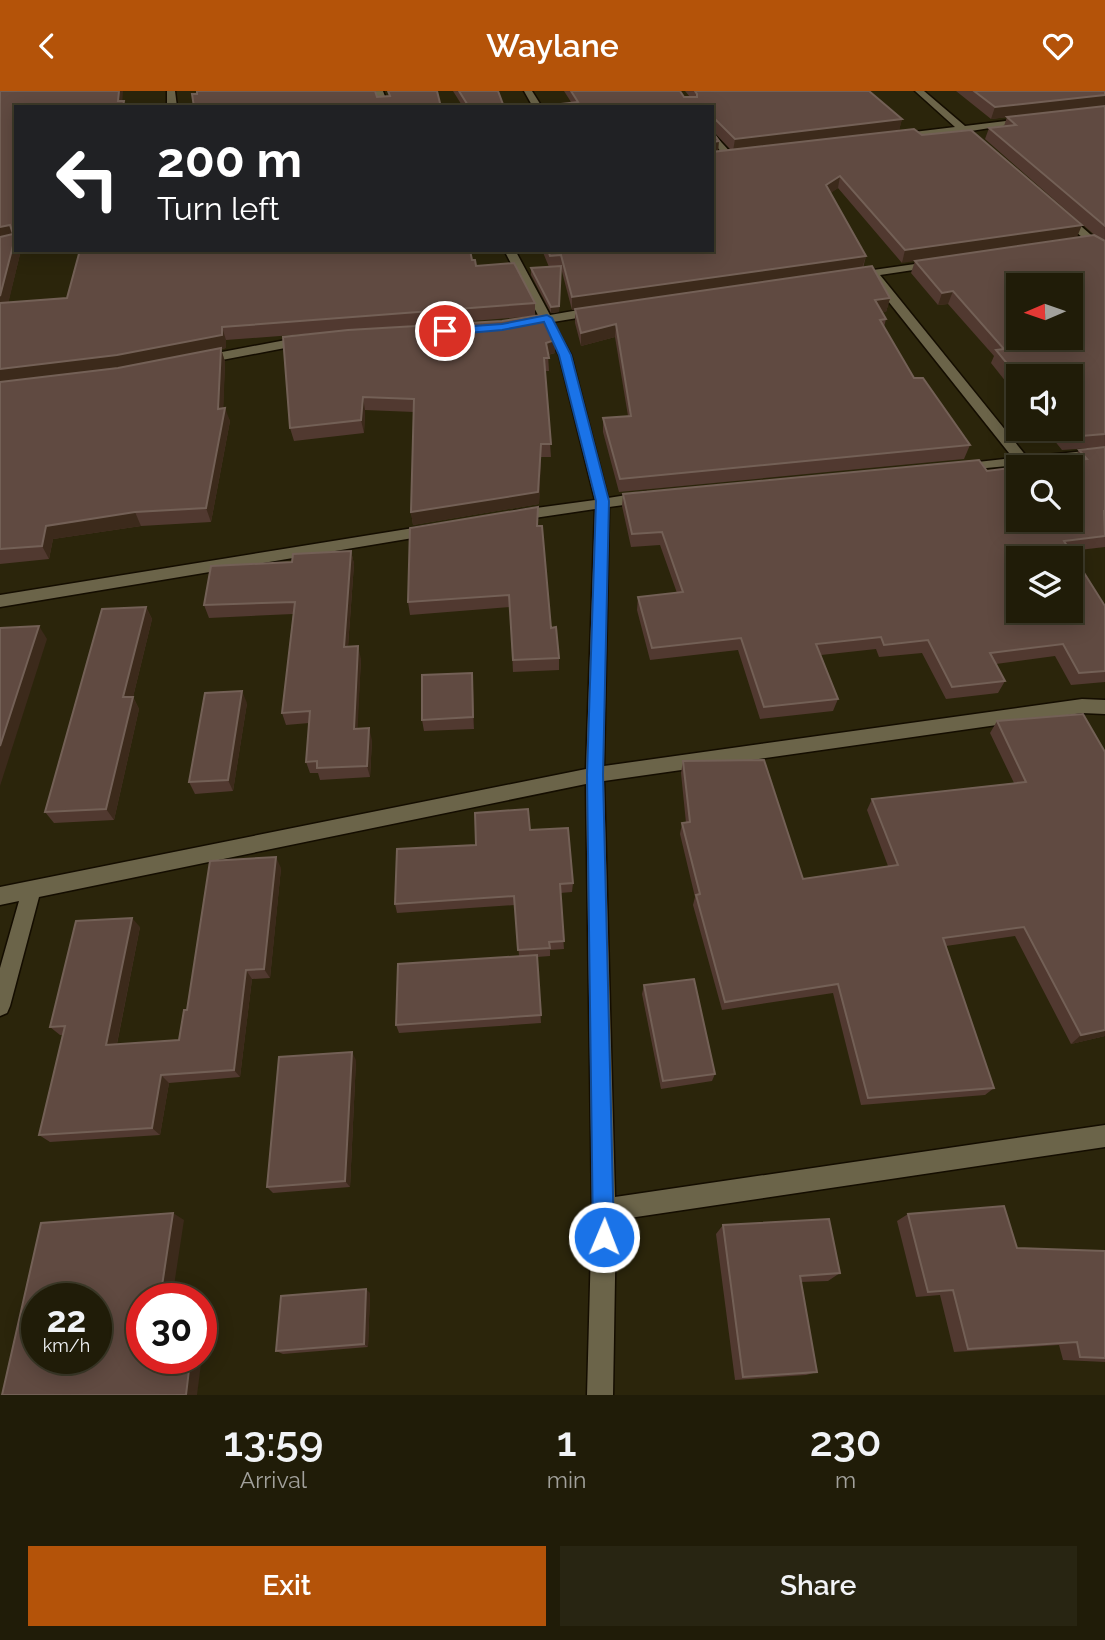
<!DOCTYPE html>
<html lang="en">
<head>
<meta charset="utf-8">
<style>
  body { margin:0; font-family:Raleway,sans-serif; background:#282512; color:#f1f3f6; height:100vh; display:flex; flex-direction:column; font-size:26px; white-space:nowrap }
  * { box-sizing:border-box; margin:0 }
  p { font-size:23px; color:#a2a19c }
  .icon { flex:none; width:38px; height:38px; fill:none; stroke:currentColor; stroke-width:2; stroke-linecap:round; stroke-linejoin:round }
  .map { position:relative; height:1304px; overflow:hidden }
  .details { display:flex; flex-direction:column; background:#201c08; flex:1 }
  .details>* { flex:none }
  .top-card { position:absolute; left:14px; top:14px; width:700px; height:147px; border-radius:0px; box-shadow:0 4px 18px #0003,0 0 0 2px #3d3a29; background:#202124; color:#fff; overflow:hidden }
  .needle { width:46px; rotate:268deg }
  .buttons { position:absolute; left:1006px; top:182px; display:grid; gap:14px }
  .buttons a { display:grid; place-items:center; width:77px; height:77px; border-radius:0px; background:#201c08; box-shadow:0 4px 18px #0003,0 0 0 2px #3d3a29; font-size:35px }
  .speed { position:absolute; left:21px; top:1192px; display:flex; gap:14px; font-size:35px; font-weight:700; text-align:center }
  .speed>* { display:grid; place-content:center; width:91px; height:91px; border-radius:50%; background:#201c08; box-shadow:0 4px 18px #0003,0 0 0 2px #3d3a29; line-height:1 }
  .speed small { font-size:18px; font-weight:400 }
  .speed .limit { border:10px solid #d22; background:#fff; color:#111 }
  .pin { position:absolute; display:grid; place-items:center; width:60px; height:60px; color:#fff; margin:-30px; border:4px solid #fff; border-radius:50%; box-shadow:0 2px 7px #0007 }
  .me { position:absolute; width:77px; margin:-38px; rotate:1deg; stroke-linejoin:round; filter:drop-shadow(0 0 5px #0008) }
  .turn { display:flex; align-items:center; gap:24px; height:147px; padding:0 28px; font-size:32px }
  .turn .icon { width:91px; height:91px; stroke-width:2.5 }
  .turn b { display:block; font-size:49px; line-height:60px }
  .eta { display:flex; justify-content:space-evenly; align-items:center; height:119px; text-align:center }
  .eta b { font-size:42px; font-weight:600; line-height:49px }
  .primary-button { display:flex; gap:14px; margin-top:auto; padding:14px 28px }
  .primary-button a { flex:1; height:80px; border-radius:0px; background:#b45309; color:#fff; font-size:28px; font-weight:600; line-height:80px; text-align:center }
  .primary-button a+a { background:#282512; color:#f1f3f6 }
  header { display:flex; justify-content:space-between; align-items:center; height:91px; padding:0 28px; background:#b45309; color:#fff; font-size:32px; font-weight:600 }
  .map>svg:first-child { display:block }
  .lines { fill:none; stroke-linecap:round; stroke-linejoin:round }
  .minor-casing { stroke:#140d00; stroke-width:3 }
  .minor { fill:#6b6449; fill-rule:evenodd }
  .wall { fill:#513930 }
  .shaded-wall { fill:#3c2a1b }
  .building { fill:#604a41; stroke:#736056; stroke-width:2; fill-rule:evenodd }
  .route { fill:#1a73e8; stroke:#114b97; stroke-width:2 }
</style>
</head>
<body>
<header><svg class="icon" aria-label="back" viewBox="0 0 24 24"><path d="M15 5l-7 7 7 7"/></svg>Waylane<svg class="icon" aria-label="heart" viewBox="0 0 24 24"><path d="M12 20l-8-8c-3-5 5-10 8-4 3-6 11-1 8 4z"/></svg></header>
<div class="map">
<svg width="1105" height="1304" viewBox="0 0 1105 1304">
  <rect width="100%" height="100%" fill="#2b250b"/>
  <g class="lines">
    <g class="minor-casing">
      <g id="minor">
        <path d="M167,0H175L177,16H167Z"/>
        <path d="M375,0H383L389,16H380Z"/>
        <path d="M524,0H532L542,16H533Z"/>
        <path d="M915,0H924L965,35L1029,27L1034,30L971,40L973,42L968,45L961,41L894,48V44L897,43L955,36Z"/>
        <path d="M712,41L733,64V68H727L712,50Z"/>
        <path d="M1059,123H1067L1105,156V165L1059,127Z"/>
        <path d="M504,159H515L550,224L596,216L602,220L596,224L553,231L571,264L608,407L646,401L653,406L646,411L609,416L604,675L1082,608L1105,609V623L1082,622L604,690L615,1106L1105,1034V1056L616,1129L613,1304H587L592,1119L586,693L39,806L10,915L7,922L0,925V877L19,810L0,814V796L586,678L595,418L514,430L507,425L514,420L595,409L559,264L542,233L537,234L531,230L539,226Z"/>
        <path d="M936,170L942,173L940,175L880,184L1027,366L1105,358V366L955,380V374L960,373L1013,367L869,186L852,188L846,185L852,182Z"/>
        <path d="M307,245L311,246V252L201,273L195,269L201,265Z"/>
        <path d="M432,434L437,435L439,439L437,443L0,516V504Z"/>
      </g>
    </g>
    <use href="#minor" class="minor"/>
  </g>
  <g class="wall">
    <path d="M0,0L16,16V159H21L8,212L67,207L80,159H133L134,162L472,169L476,175L535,212V225L370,238L555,262L548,264L549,280H545L551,366H541L539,413L413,434L411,421L414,321L365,319L364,342L294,350L290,337L332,241L226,249V257L221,258L225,271L223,317L230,330L211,431L141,435L53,448L49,468L0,473Z"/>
    <path d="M453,0H498L504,16H463Z"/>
    <path d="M564,0H680L684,6H690L685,0H869L902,28L899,39L922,44L971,39L902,172L838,97L830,102L866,165L863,177L890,207L886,221H882L886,228L884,236L914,287L970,354L964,368L619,401L603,341V327L628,325L615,246L581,255L575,232V219H572L561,177L559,221L551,222L531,184V177L549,176L542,159H712L718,60L731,59L712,39V16L571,11Z"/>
    <path d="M956,0H1105V356L1062,359L1045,338H1071L1018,285V306L991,272L994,265L948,213L938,214L911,182L915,170L1098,147L985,48L989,37L1004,35L1007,26L991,28Z"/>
    <path d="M1105,356V456L1071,460L1105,515V591L1071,594L1055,565L996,573L1005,590L998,602L946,608L922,562L879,566L876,558L821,564L838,608L833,620L760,628L738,559L650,569L637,519L638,506L677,502L660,454L631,456L622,415L623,403L987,380L1073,370L1079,359Z"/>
    <path d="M537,435L551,537L559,567V579L513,581L510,516L410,524L408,511Z"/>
    <path d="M351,460L354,473L348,556L361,568L357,638L372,649L370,686L320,689L318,682H310L306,671L309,632L286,634L282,622L293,523L209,527L204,514L292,471Z"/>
    <path d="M146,516L152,528L133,606L139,618L114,729L54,732L45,721Z"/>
    <path d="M473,594L474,638L424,640L422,629Z"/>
    <path d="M247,612L233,700L195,703L189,691Z"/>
    <path d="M997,630L1105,661V945L1071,953L1015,845L946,855L994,997L985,1004L861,1014L833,902L722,919L693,814L695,806L680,743L682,732H686L681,682L683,670L803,788L888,775L867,719L872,708L1014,692L990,642Z"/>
    <path d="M530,739L573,792L572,801L560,802L564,858L550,859V865L537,866L541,932L399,942L396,934L519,865L515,814L397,822L395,813L476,754Z"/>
    <path d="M281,777L270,887L252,888L240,986L169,992L160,1044L50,1051L39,1044L63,944H60L50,936L140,836L117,953L179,949L187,919Z"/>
    <path d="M644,894L715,983L712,990L661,998L642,903Z"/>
    <path d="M356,969L350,1096L273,1102L267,1096Z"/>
    <path d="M908,1123L1017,1157L1105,1160V1271L1063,1269L1059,1254L954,1261L940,1204L916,1206L897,1130Z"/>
    <path d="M723,1134L840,1182L828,1190L801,1191L817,1281L806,1284L735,1289L716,1143Z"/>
    <path d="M370,1202L368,1256L283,1263L276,1260Z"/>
  </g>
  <g class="shaded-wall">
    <path d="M119,0H123L122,16L118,10Z"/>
    <path d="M1105,4V15L991,28L995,16Z"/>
    <path d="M902,28L899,40L733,60L735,48Z"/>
    <path d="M719,50L718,62L712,63V51Z"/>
    <path d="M840,85L838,97L824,107L826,94Z"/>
    <path d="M10,134L16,143V159H21L5,226L0,216V136Z"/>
    <path d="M1082,134L1077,146L902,172L905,159Z"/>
    <path d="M866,165L862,177L572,219V206Z"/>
    <path d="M561,175L559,221L551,222V216Z"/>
    <path d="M953,200L948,213L938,214L942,202Z"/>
    <path d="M890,207L886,221L871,223L875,209Z"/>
    <path d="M616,233L615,246L581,255V242Z"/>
    <path d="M222,236L226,249V257L221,258L225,271L223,330L225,317L230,330L211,431L206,417L123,277L0,292V278Z"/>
    <path d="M555,249V262L546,264V252Z"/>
    <path d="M363,306L365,319L364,342L361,329Z"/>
    <path d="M541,353L539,413L413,434L411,421Z"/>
    <path d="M135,421L141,435L53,448L49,468L42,455L46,435Z"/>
    <path d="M351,460L354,473L347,568L344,556Z"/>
    <path d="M146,516L152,528L133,606L139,618L114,729L106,718L123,606Z"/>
    <path d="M39,535L47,548L0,695V655Z"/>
    <path d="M358,555L361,568L357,650L354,638Z"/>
    <path d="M472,582L473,594L474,638L473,626Z"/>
    <path d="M242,600L247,612L233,700L228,689Z"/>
    <path d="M369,637L372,649L370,686L367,675Z"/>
    <path d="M276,766L281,777L270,887L264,878Z"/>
    <path d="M132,827L140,836L115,962L106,954Z"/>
    <path d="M246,879L252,888L240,986L234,979Z"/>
    <path d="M1105,939V945L1071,953L1081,944Z"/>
    <path d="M352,961L356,969L350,1096L345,1090Z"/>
    <path d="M161,984L169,992L160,1044L152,1037Z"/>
    <path d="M173,1122L184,1129L172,1208H160Z"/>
    <path d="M366,1198L370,1202L368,1256L364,1253Z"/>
    <path d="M151,1267H163L162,1276L150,1273Z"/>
    <path d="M190,1270L201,1273L197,1304H186Z"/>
  </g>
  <g class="building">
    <path d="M0,0H119L118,10H124L123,16H16V143L0,205V146L13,143L10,134L0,136Z"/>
    <path d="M197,0H375L377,6L390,5L388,0H437L441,16H194L192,3H197Z"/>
    <path d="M459,0H498L504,16H469Z"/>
    <path d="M571,0H680L684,6H697V3L695,0H869L902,28L735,48L714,27L712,32V16H535L578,11Z"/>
    <path d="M974,0H1105V4L995,16Z"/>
    <path d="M1105,15V135L989,37L1016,34L1007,26Z"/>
    <path d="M914,38L922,44L971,39L1082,134L905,159L840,85L826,94L866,165L572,206L561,164L550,165L548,159H712V61Z"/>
    <path d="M712,40L719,50L712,51Z"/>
    <path d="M1094,144L1105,150V343L1069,346L1061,338H1071V285L1018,286L996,259L1004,258L953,200L942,202L915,170ZM1018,194H1071V247H1018Z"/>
    <path d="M80,159H128L127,162L169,159H470L472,169H475L476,175L514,172L535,212L222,236V244L117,264L0,278V212L67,207Z"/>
    <path d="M561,175L559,215L551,216L531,177Z"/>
    <path d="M872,175L890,207L875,209L886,228L880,229L914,287H923L970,354L620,388L603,327L631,325L616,233L581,242L575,218Z"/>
    <path d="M541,224L555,249L546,252L549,267H544L551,353H541L538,401L411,421L414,308L363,306L361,329L290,337L283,246L348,239L502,230Z"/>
    <path d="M221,257L218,318L225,317L206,417L135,421L46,435L42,455L0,458V291L118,277Z"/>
    <path d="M1105,356V420H1104L1105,445L1064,450L1105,515V580L1079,582L1063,553L990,562L1005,590L952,596L928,549L884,554L881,546L816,553L838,608L764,616L741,547L652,557L638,506L683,501L662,441L632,443L623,403L979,369L987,380L1018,376V429H1071V376H1019L1087,368L1079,359ZM1018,467H1071V520H1018Z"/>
    <path d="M538,416L537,435H542L551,537L556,536L559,567L513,569L509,504L408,511L410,437Z"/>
    <path d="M351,460L344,556L358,555L354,638L369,637L367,675L317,677V670L306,671L310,620L282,622L295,511L204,514L211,475L292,471L293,463Z"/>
    <path d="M146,516L123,606H133L106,718L45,721L102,518Z"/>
    <path d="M39,535L0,655V537Z"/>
    <path d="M472,582L473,626L422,629V584Z"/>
    <path d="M242,600L228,689L189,691L205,602Z"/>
    <path d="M1083,623L1105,661V939L1081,944L1024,836L943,847L994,997L868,1007L838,893L725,911L696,804L700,803L682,732L690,731L683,670L764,669L803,788L898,774L872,708L1026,691L997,630Z"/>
    <path d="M528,718L530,739L568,737L573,792L560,793L564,850L549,851L550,857L518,859L514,805L395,813L397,758L476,754L475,722Z"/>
    <path d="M276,766L264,878L246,879L234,979L161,984L152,1037L39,1044L65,935L50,936L76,830L132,827L106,954L179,949L184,919H187L210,770Z"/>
    <path d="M537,864L541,924L396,934L398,873Z"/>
    <path d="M694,888L715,983L663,990L644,894Z"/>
    <path d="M352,961L345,1090L267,1096L279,966Z"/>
    <path d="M1004,1115L1017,1157L1105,1160V1267L1080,1266L1077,1251L968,1258L953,1199L928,1201L908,1123Z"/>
    <path d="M173,1122L160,1208H142V1267H151L150,1273L190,1270L186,1304H2L41,1132ZM37,1208H96V1267H37Z"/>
    <path d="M829,1128L840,1182L800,1185L817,1281L743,1286L723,1134Z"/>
    <path d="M366,1198L364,1253L276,1260L281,1205Z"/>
  </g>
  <path class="route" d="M547,224L552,227L571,264L609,410L603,684L614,1146L611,1153L604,1157L596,1153L593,1146L587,684L596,410L559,264L544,231L502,239L445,244L440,240L445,237L502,233Z"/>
</svg>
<div class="buttons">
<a><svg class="needle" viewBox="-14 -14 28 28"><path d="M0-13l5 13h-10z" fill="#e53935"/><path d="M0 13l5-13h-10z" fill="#a2a19c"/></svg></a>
<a><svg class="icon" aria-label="sound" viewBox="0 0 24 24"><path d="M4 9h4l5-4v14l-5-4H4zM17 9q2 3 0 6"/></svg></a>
<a><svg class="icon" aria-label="search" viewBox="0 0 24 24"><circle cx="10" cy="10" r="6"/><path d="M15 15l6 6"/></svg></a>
<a><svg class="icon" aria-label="layers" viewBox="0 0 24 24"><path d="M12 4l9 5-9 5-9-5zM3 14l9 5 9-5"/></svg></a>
</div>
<div class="speed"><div>22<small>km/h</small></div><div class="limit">30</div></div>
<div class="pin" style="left:445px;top:240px;background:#d93025"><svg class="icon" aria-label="arrive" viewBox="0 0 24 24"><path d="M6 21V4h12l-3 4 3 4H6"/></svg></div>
<svg class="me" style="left:604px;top:1146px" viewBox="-20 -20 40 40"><circle r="17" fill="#1a73e8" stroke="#fff" stroke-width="3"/><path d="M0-11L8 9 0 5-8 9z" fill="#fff"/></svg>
<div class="top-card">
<div class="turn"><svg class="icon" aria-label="left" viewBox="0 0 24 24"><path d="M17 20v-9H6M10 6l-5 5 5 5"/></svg><div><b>200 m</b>Turn left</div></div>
</div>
</div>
<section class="details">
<div class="eta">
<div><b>13:59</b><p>Arrival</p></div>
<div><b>1</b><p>min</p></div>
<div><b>230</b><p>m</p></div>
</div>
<div class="primary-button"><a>Exit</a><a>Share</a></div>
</section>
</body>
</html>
